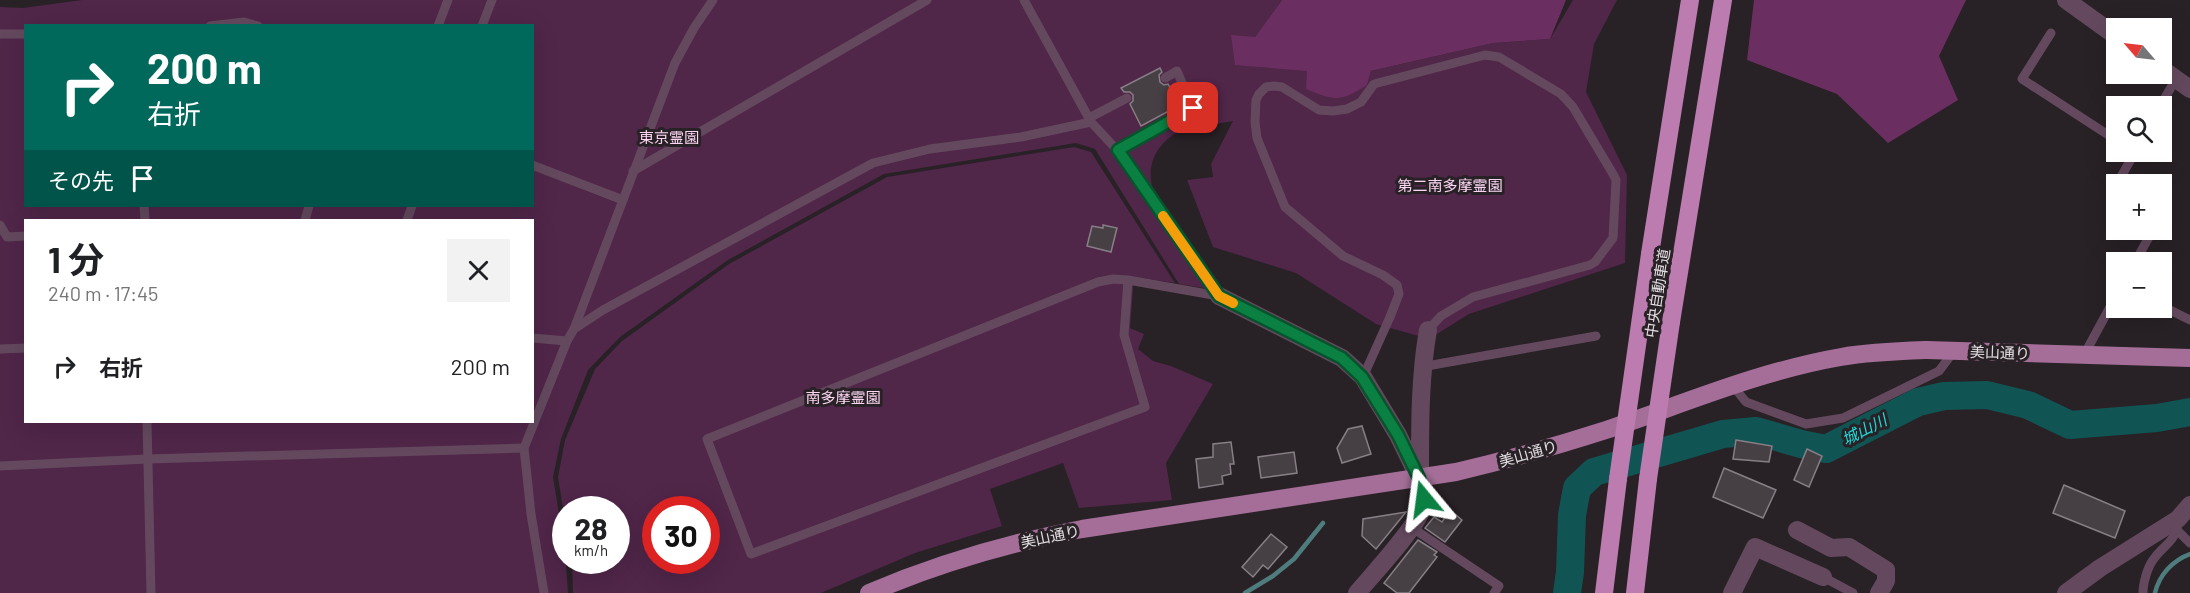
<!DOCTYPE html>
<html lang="ja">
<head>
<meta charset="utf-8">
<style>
  body { margin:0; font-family:Barlow,"Noto Sans JP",sans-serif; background:#f2f2f2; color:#202124; height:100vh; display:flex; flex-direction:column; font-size:22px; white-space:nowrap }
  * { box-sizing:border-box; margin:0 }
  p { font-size:20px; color:#757577 }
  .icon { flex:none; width:33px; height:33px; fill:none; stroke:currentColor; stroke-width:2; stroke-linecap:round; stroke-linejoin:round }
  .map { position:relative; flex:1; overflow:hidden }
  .drawer { position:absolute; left:24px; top:219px; width:510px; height:204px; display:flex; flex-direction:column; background:#fff; border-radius:0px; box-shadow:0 6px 24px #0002 }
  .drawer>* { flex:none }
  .banner { position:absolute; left:24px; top:24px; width:510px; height:183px; border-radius:0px; box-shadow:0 6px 24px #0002; background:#00695c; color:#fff; overflow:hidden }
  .needle { width:39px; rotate:298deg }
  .fabs { position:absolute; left:2106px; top:18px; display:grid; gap:12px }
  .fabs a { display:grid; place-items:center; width:66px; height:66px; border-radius:0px; background:#fff; box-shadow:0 6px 24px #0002; font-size:30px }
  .speed { position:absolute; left:552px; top:496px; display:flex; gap:12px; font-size:30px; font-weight:700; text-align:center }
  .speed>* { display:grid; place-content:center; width:78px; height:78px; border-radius:50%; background:#fff; box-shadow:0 6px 24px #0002; line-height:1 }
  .speed small { font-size:15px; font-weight:400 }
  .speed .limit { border:9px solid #d22; background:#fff; color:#111 }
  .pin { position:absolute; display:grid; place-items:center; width:51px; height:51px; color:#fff; margin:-26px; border-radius:12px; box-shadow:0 3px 9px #0006 }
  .me { position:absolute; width:66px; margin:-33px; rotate:344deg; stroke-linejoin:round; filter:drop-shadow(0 0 4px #0008) }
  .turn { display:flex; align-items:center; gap:21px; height:126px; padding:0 24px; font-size:27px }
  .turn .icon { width:78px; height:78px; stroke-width:2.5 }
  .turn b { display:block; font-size:42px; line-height:51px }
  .then { display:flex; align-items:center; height:57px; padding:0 24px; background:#0003; gap:12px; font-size:22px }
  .round { display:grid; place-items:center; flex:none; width:63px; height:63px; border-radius:0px; background:#f2f2f2 }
  .head { display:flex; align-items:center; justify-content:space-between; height:102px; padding:0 24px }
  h1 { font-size:36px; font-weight:700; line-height:45px }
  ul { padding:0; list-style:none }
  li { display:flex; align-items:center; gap:18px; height:90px; padding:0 24px }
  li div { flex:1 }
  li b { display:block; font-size:22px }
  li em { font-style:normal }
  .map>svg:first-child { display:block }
  .green { fill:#502649; fill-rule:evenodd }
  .forest { fill:#6a2f60 }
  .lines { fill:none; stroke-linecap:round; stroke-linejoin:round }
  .stream { stroke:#4f7d7e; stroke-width:4.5 }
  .river { stroke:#115454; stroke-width:28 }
  .building { fill:#463f44; stroke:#877f85; stroke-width:1.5 }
  .lane { stroke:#64495e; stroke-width:9 }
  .street { stroke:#64495e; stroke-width:18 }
  .primary { stroke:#a46e98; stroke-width:18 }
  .highway { stroke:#bd7cb0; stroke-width:18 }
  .highway-bridge { stroke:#bd7cb0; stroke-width:18 }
  .route-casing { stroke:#07532c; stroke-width:15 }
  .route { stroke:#0b8043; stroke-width:10 }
  .slow { stroke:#f59e0b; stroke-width:10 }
  .labels { text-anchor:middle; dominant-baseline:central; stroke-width:6; stroke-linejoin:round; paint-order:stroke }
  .park-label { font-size:15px; fill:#fbd6f2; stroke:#282126 }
  .street-label { font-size:15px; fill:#e1dce0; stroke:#282126 }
  .water-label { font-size:16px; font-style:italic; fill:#1bdddc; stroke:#282126 }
</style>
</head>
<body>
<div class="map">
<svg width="2190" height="593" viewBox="0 0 2190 593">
  <rect width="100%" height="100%" fill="#282126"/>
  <g class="green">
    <path d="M82,0H1282L1255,37L1307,71L1367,85L1371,71L1493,43L1550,39L1573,0H1617L1594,44L1586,92L1627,175L1625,263L1469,314L1429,339L1376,324L1296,273L1213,247L1187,180L1213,177L1211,164L1233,121L1182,130C1160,140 1146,162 1152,186L1216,290L1179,284L1095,149L1076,143L884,174L728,260L620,337L588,370L561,439L553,477L565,550L568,593H0V7L23,8ZM26,26H532V206H26ZM26,220H532V422H26Z"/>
    <path d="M1074,147L1091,152L1175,283L1134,277L1130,328L1144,334L1138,349L1153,361L1171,366L1213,384L1166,463L1172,500L1079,508L1063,463L990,489L1002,526L915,553L821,593H573L572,561H616V510H566L565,521L558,477L565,440L595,369L622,341L729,264L887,177ZM656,510H706V561H656Z"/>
  </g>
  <g class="forest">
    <path d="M1282,0H1566L1550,39L1493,43L1371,71L1367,85C1341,102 1334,101 1306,89L1307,71L1235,65L1231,35L1255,37Z"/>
    <path d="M1754,0H1966L1939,56L1958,100L1888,143L1837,94L1747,60Z"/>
  </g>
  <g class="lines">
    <g class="stream">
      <path d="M1570,479L1584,482"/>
      <path d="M1245,593L1273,576L1294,559L1323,523"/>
      <path d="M2155,593C2159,575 2173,560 2190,554"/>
    </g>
    <path class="river" d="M1567,593L1570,572L1572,515L1577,488L1594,472L1723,434L1756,431L1801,444L1826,449L1918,402L1944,396L1987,395L2028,405L2070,425L2157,418L2190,412"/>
  </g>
  <g class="building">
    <path d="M1160,68L1162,72L1159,75L1160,82L1164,85L1168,84L1174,95L1179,94L1184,103L1141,126L1130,104L1133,101V95L1130,92H1124L1121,88Z"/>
    <path d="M1103,225L1117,228L1111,252L1087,246L1092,226L1103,228Z"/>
    <path d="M1362,426L1371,454L1342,463L1337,448L1348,429Z"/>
    <path d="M1736,440L1772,446L1769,462L1733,459Z"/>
    <path d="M1231,442L1234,464H1230L1231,474L1222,476L1223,484L1199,488L1196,459L1213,457V444Z"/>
    <path d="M1807,449L1822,456L1809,487L1794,480Z"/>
    <path d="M1294,452L1297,473L1261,478L1258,457Z"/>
    <path d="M1724,468L1776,490L1763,518L1713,497Z"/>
    <path d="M2064,485L2125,511L2115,538L2053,513Z"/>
    <path d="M1450,510L1462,520L1445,542L1425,528L1434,517L1442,522Z"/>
    <path d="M1406,512L1376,549L1362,536L1363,519Z"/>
    <path d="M1271,534L1287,547L1268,569L1263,565L1253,577L1242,567Z"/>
    <path d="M1418,540L1437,552L1434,555L1437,557L1409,593H1397L1384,583Z"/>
  </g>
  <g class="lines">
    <g class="lane">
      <path d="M1024,0L1091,122L1117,150L1219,296"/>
      <path d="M210,26L244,22L258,26"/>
      <path d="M438,26L448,0"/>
      <path d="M482,26L492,0"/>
      <path d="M2051,33L2022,79L2116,140"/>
      <path d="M0,34H26"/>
      <path d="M2160,106L2176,79"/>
      <path d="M1089,118L1127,98"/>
      <path d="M1117,150L1193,108L1177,71L1165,78"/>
      <path d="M532,165L623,200"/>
      <path d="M633,171L927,0"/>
      <path d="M2116,193L2113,191L2135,152"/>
      <path d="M144,206L145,220"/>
      <path d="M305,220L309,206"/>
      <path d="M407,220L412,206"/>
      <path d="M0,225L7,237L26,236"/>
      <path d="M2135,262L2153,230"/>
      <path d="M1128,280L1124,335L1145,407L751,554L707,439L1098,282L1113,279L1128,280L1219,296"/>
      <path d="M2162,306L2190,320"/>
      <path d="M574,329L675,63L694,28L713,0"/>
      <path d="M532,338L567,341"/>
      <path d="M0,349L26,348"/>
      <path d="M2084,355L2116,296"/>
      <path d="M1421,367L1596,336"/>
      <path d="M1363,377L1390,317L1399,294L1397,285L1383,275L1343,256L1285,207L1257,138L1255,122L1256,100L1259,94L1266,87L1274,86L1282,87L1319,110L1333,111L1347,109L1361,102L1374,84L1485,55L1499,57L1561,94L1573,107L1613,174L1616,180L1613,238L1595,262L1590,265L1473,297L1441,316L1428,330"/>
      <path d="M1733,386L1746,402L1806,424L1843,418L1939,371L1954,351"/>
      <path d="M147,422L151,593"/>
      <path d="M0,466L148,459L524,448"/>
      <path d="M1411,527L1499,586L1494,593"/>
      <path d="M2178,531L2190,543"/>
      <path d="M1823,577L1853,593"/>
      <path d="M544,593L531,514L524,448L567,341L574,329L603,310L873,163L930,149L1021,137L1091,122"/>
      <path d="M2143,593C2143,584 2147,568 2153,560C2164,544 2177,542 2178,520"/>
    </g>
    <g class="street">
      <path d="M2066,0L2116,36"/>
      <path d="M2162,69L2190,89"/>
      <path d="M1219,296L1342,358L1363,377L1398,435L1417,474"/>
      <path d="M1797,530L1831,548L1849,547L1886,570V581L1879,593"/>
      <path d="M1357,593C1373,574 1415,529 1422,509C1426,496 1419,481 1420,468C1420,421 1420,376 1428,330"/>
      <path d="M1732,593L1755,547L1823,577"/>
      <path d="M2066,593L2100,568L2178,519L2190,505"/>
    </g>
    <path class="primary" d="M869,593C937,564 1008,543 1082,529L1456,472C1507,460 1556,446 1606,430C1683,404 1760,371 1841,357C1869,352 1899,351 1927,350L2190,358"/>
    <g class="highway">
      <path d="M1650,254L1690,0"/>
      <path d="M1671,322L1723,0"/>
      <path d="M1604,593L1618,479"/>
      <path d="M1635,593L1648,479"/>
    </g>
    <g class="highway-bridge">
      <path d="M1618,479L1650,254"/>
      <path d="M1648,479L1671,322"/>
    </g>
  </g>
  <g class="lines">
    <g class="route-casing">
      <path id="route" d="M1193,108L1118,150L1219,296L1342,358L1362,377L1398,435L1419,478L1424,499"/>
    </g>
    <use href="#route" class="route"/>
    <path class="slow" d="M1163,216L1219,296L1233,303"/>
  </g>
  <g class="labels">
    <g class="park-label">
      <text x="669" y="137">東京霊園</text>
      <text x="1450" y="185">第二南多摩霊園</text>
      <text x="843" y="397">南多摩霊園</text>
    </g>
    <g class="street-label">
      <text transform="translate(1657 293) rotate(-81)">中央自動車道</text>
      <text transform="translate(2000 352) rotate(2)">美山通り</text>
      <text transform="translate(1528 453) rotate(-16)">美山通り</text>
      <text transform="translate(1050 536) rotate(-12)">美山通り</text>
    </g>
    <g class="water-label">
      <text transform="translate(1864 429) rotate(-27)">城山川</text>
    </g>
  </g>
</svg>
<div class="fabs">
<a><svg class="needle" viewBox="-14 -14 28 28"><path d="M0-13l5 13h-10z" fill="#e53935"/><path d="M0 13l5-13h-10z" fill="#757577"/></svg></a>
<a><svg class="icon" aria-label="search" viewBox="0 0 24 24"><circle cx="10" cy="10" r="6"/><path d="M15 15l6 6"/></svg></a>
<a>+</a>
<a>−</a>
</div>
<div class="speed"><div>28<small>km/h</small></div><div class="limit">30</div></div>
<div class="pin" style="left:1193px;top:108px;background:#d93025"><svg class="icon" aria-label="arrive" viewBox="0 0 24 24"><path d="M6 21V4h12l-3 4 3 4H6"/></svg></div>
<svg class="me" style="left:1424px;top:499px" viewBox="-20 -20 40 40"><path d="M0-17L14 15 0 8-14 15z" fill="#0b8043" stroke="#fff" stroke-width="4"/></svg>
<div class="banner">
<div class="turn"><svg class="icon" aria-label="right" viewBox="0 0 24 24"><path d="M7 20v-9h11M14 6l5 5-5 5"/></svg><div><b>200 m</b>右折</div></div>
<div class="then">その先<svg class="icon" aria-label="arrive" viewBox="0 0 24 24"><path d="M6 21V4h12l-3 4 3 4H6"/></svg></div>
</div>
<section class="drawer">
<div class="head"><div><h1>1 分</h1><p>240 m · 17:45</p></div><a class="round"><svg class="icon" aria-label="close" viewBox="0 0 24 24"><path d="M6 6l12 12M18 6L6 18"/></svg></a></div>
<ul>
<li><svg class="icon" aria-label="right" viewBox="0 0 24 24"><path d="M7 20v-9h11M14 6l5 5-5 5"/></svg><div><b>右折</b></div><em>200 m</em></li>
</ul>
</section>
</div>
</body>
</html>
